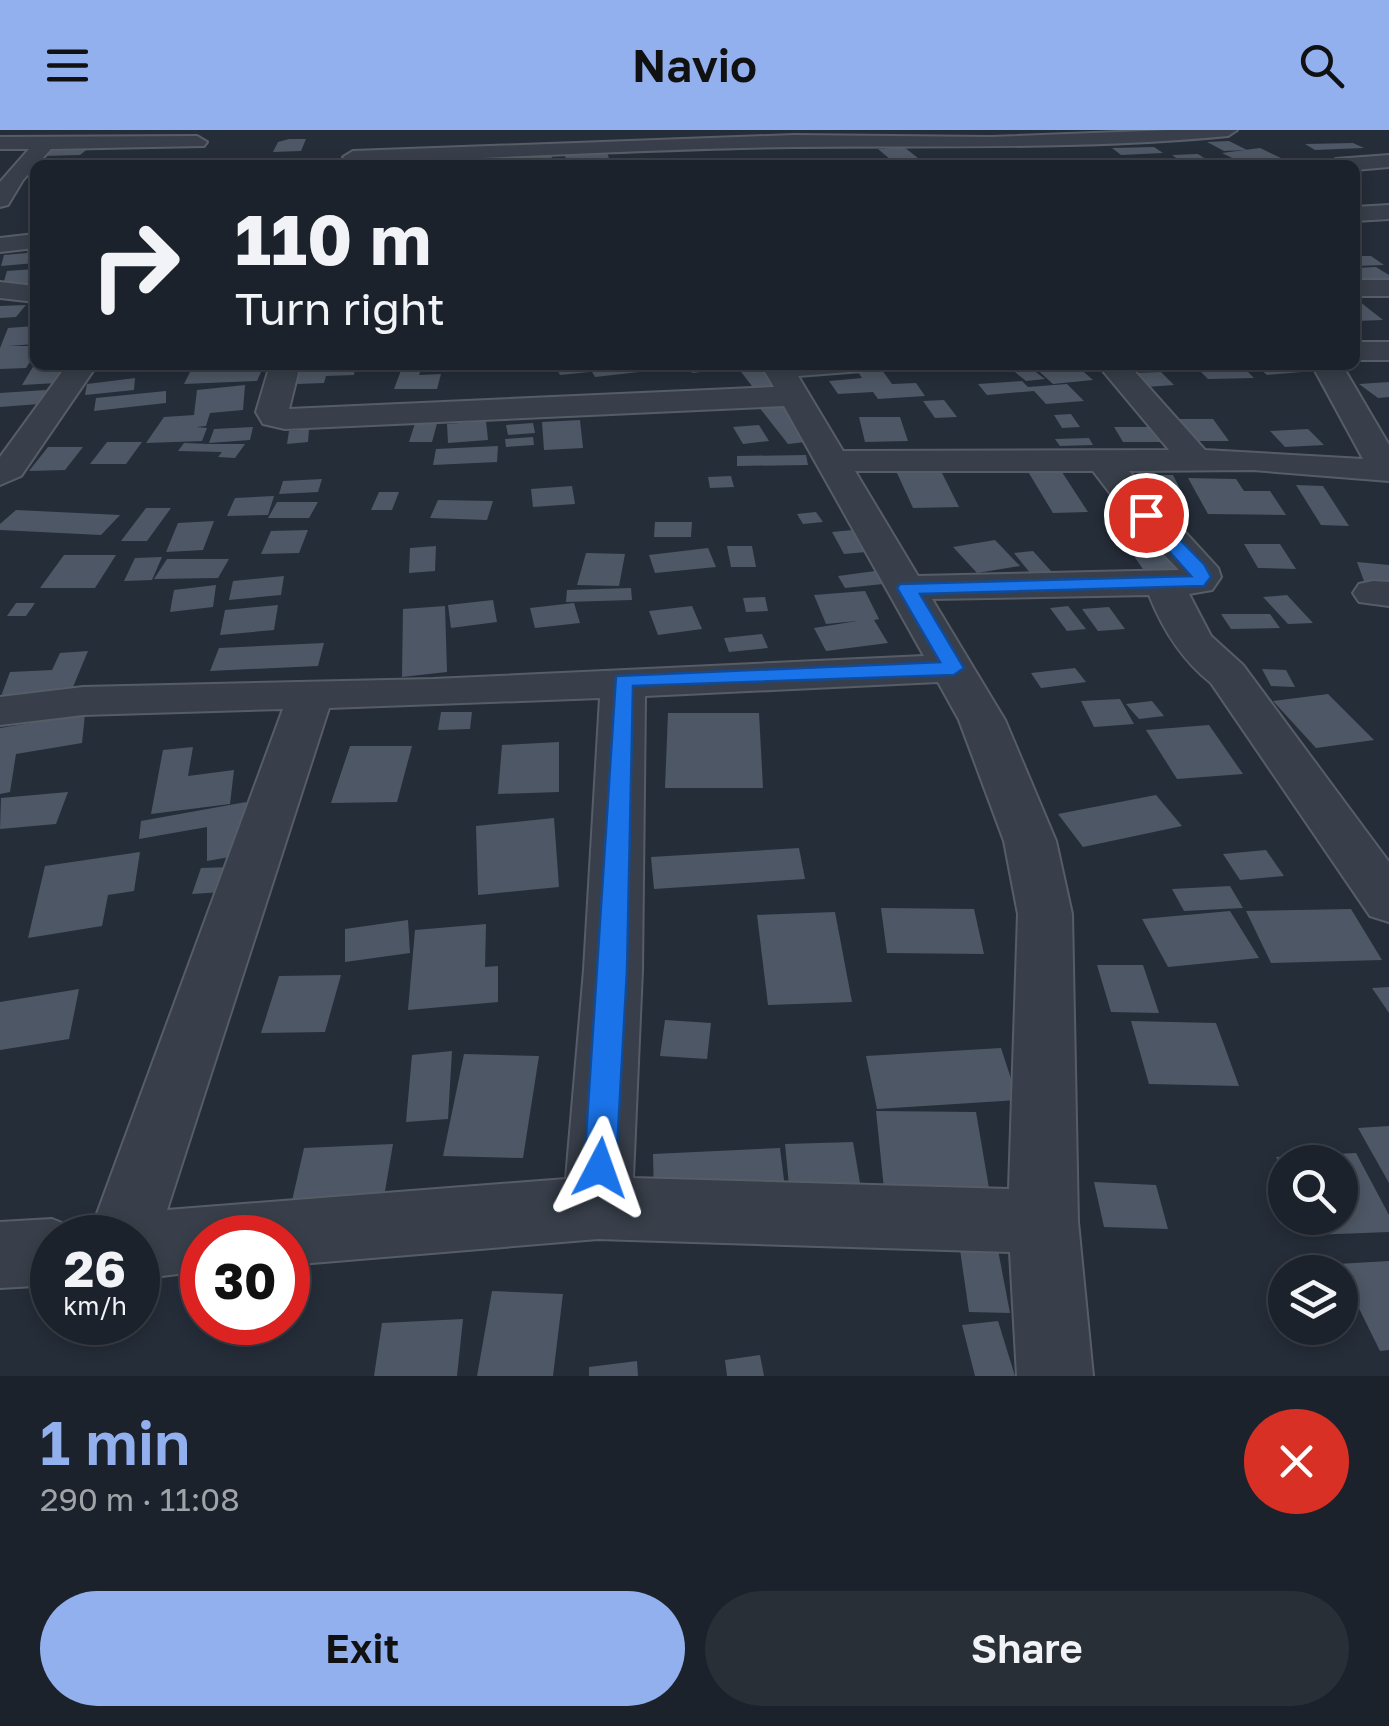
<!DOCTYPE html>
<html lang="en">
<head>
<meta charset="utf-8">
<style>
  body { margin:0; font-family:"Golos Text",sans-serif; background:#292f37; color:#f1f3f6; height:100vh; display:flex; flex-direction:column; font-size:38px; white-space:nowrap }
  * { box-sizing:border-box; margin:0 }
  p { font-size:32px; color:#a0a4a9 }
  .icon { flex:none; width:55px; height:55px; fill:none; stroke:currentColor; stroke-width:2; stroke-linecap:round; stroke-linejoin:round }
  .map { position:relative; height:1246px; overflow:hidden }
  .side { display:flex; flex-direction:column; background:#1c222b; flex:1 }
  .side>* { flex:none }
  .hud { position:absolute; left:30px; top:30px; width:1330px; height:210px; border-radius:15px; box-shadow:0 5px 15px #0003,0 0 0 2px #3a3f47; background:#1c222b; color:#f1f3f6; overflow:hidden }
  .tools { position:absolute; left:1268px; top:1015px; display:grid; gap:20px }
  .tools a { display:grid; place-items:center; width:90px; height:90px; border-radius:50%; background:#1c222b; box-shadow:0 5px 15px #0003,0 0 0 2px #3a3f47; font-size:50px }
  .speed { position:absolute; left:30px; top:1085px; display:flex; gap:20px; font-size:50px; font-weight:700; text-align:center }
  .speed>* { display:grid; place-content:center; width:130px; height:130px; border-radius:50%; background:#1c222b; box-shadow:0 5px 15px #0003,0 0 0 2px #3a3f47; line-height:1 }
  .speed small { font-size:25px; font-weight:400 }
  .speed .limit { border:15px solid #d22; background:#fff; color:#111 }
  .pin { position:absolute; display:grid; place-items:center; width:85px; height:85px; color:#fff; margin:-42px; border:5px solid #fff; border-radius:50%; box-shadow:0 2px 10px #0007 }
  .me { position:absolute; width:110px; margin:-55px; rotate:4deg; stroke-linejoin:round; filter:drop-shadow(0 0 8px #0008) }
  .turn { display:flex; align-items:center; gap:35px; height:210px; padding:0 40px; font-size:45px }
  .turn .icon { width:130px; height:130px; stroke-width:2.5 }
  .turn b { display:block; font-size:70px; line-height:85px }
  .round { display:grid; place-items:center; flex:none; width:105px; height:105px; border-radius:52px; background:#292f37 }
  .overview { display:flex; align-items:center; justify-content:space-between; height:170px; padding:0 40px }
  h1 { font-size:60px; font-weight:600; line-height:75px; color:#91b0ed }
  .button { display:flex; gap:20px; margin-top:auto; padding:20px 40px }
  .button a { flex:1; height:115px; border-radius:60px; background:#91b0ed; color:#111; font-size:40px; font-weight:600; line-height:115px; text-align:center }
  .button a+a { background:#292f37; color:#f1f3f6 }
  header { display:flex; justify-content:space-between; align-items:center; height:130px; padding:0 40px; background:#91b0ed; color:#111; font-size:45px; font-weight:600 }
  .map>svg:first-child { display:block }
  .building { fill:#4e5765 }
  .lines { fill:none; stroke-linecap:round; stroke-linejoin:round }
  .minor-casing { stroke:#575d67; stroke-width:4 }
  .minor { fill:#383f4a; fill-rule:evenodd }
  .route { fill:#1a73e8; stroke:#114b97; stroke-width:2.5 }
</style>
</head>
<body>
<header><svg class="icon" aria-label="menu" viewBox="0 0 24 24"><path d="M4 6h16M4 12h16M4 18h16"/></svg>Navio<svg class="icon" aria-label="search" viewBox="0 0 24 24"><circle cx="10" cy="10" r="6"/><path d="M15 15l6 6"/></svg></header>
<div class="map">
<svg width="1389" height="1246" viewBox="0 0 1389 1246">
  <rect width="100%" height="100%" fill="#252d39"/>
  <g class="building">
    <path d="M289,9H306L301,21L273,22L278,12Z"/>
    <path d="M1229,11L1247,20L1224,21L1207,12Z"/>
    <path d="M1353,13L1364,18L1315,20L1305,14Z"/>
    <path d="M84,14L90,17L80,25L45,26L58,16L80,19Z"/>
    <path d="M904,17L923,32L897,35L878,19Z"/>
    <path d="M1154,17L1163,23L1121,25L1112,18Z"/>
    <path d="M1260,18L1281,28L1236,30L1222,23Z"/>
    <path d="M564,22L607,23L611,33L566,30Z"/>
    <path d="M1198,24L1215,35H1186L1172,25Z"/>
    <path d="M552,25L551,34L526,35L527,26Z"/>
    <path d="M118,28L129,29L153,28L146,35H109Z"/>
    <path d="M29,115H35V133L1,136L4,125L27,123Z"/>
    <path d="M1355,126H1371L1384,135L1355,136Z"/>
    <path d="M1376,137L1389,145V156L1374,157L1355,145V138Z"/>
    <path d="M35,139V158L1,161L7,141Z"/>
    <path d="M1355,168L1383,190L1355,191Z"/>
    <path d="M26,175L16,187L0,188V176Z"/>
    <path d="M35,196V214L9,216H35L31,224H35L26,238L0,239V218L8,198Z"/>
    <path d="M34,235H67L57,253L22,255Z"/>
    <path d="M356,235L354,245L326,246L324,253L297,254L299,236Z"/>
    <path d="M403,235H423L419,245L441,244L437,259H394Z"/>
    <path d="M571,235H587L590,242L560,245L556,237Z"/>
    <path d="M588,235H645L648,241L595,247Z"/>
    <path d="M686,235H765L787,262L755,260L738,238L692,243Z"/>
    <path d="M1032,235L1077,236L1093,250L1053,254Z"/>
    <path d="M1194,235H1241L1254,248L1208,249Z"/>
    <path d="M1255,235H1292L1302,242L1267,245Z"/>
    <path d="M1028,236L1045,249L1026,251L1010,238Z"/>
    <path d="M262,240L257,251L184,254L190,242Z"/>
    <path d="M882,240L892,254L916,253L925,266L878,269L873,262L838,264L829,251L862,248L858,242Z"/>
    <path d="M1161,242L1174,255L1146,257L1134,243Z"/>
    <path d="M135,248L134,260L85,265L87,254Z"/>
    <path d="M1022,251L1028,257L1067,254L1084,271L1046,274L1034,261L987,265L978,254Z"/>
    <path d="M1389,252V267L1378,268L1359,254Z"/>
    <path d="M245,255L243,280L210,283L206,296L196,297L207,298L202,311L146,313L164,287L194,285L197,260Z"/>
    <path d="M46,260L39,274L0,277V263Z"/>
    <path d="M166,261V273L94,281L96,268Z"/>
    <path d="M944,270L957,287L935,288L923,271Z"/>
    <path d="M783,272L814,311L788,314L758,276Z"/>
    <path d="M1071,284L1080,297L1062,298L1054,285Z"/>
    <path d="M859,287H900L908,311L865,312Z"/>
    <path d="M1172,289H1213L1229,311H1187Z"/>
    <path d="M416,290H438L432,312H409Z"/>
    <path d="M580,290L583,318L544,320L542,292Z"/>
    <path d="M486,291L488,310L448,313L447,294Z"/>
    <path d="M533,293L535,303L508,305L506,295Z"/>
    <path d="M759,295L769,311L743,314L733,297Z"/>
    <path d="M253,297L250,310L209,313L214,299Z"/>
    <path d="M1114,297H1152L1162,312H1123Z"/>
    <path d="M309,299L308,312L287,314L289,301Z"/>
    <path d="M1308,299L1324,315L1285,317L1270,301Z"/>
    <path d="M533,307L534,315L506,317L505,309Z"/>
    <path d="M1089,308L1093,315L1060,316L1055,309Z"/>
    <path d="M107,312H142L126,334H90Z"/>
    <path d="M184,313L210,314H245L235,328L218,327L222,322L178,321Z"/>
    <path d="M498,316L497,332L433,335L436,319Z"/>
    <path d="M48,317H83L65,340L29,341Z"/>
    <path d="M806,325L808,335L737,336V326Z"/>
    <path d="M1060,339L1088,382L1053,383L1027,340Z"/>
    <path d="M941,341L959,377L913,378L897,343Z"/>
    <path d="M1154,345H1173L1181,361L1163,360Z"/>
    <path d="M731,346L734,357L710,358L708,347Z"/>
    <path d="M1188,348L1236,349L1244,361H1270L1286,385L1208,384Z"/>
    <path d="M322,349L318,362L279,364L283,351Z"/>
    <path d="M1296,355L1323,356L1349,396L1321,395Z"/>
    <path d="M572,356L575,374L533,377L531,359Z"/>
    <path d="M379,362H399L392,380H371Z"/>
    <path d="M274,366L268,385L227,386L235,368Z"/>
    <path d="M438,370L493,371L487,390L430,388Z"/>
    <path d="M277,372H318L309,388H268Z"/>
    <path d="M146,378H171L147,411H121Z"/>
    <path d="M16,380L120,385L101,405L0,400V394Z"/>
    <path d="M816,382L823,392L803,394L797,384Z"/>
    <path d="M214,391L203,420L166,422L178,393Z"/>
    <path d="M655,392H692L691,407H654Z"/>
    <path d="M864,399L877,421L844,424L832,402Z"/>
    <path d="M308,400L299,423L261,424L271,401Z"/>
    <path d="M1163,404L1192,443L1147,445L1120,406Z"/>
    <path d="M995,410L1020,436L977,443L953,417Z"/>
    <path d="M1244,414H1280L1296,439L1258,438Z"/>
    <path d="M436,416L435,441L409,443L410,418Z"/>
    <path d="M727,416H752L756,437H731Z"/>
    <path d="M708,418L716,437L655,443L649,425Z"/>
    <path d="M1033,421L1051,441L1031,444L1014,423Z"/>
    <path d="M586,423L625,424L619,456L577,455Z"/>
    <path d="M64,425H116L95,458H40Z"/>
    <path d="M162,427L152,450L124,451L135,428Z"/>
    <path d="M167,429H229L218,448L154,449Z"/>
    <path d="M1357,432L1389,435V453L1364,451Z"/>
    <path d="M875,441L883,454L845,458L838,446Z"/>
    <path d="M284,446L281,465L229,470L233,451Z"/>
    <path d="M216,455L213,477L170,482L174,460Z"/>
    <path d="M631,458L632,470L566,472L567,460Z"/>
    <path d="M865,461L879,489L874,490L888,513L826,521L814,498L857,491L826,494L814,465Z"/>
    <path d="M1287,465L1313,493L1288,494L1263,467Z"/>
    <path d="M765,467L768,481L746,482L743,468Z"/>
    <path d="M493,470L497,492L451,498L448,475Z"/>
    <path d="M16,473H35L26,486H7Z"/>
    <path d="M574,473L580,493L535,498L530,478Z"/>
    <path d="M278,475L274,500L220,505L225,480Z"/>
    <path d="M445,476L447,542L402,547L403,479Z"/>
    <path d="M692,476L702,499L658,505L649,481Z"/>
    <path d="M1068,476L1086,499L1067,501L1050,478Z"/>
    <path d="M1109,477L1125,499L1098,501L1082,479Z"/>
    <path d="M1221,484H1270L1280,498L1231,499Z"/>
    <path d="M762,504L768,518L729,522L724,508Z"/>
    <path d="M324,513L318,536L210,541L219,518Z"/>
    <path d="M88,521L70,564L0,569L10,542L52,540L60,523Z"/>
    <path d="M1075,538L1086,552L1041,558L1031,543Z"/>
    <path d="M1262,539L1286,540L1295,557L1271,556Z"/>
    <path d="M1328,564L1374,610L1316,618L1273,571Z"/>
    <path d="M1120,569L1134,594L1094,597L1081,571Z"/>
    <path d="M1152,571L1164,586L1139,589L1126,574Z"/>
    <path d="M441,582H472L470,599L438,600Z"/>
    <path d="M668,583H759L763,658H665Z"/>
    <path d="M85,584L82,613L16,624L10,662L0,664V598Z"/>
    <path d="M1209,595L1243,644L1177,649L1146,600Z"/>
    <path d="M559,612V662L498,664L502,615Z"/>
    <path d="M350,616H412L397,672L331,673Z"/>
    <path d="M193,617L188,646L234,640L230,674L151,684L163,620Z"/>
    <path d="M68,662L56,694L0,699L1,668Z"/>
    <path d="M1156,665L1182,696L1083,717L1058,684Z"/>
    <path d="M246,672L247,724L207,731V697L139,709L141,691Z"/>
    <path d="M554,688L559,757L478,765L476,696Z"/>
    <path d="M799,718L805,749L654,759L651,727Z"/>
    <path d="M1266,720L1284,746L1240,750L1223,724Z"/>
    <path d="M140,722L134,761L108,765L102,796L28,808L45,736Z"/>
    <path d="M231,737L223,762L192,764L201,738Z"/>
    <path d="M1230,756L1243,778L1184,781L1172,759Z"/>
    <path d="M881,778L974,779L984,824L887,823Z"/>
    <path d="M1351,779L1382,830L1271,833L1246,781Z"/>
    <path d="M1230,781L1259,828L1168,837L1142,789Z"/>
    <path d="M835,782L852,872L768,875L757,785Z"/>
    <path d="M408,790L410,823L345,832V799Z"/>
    <path d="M486,794L485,837L498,836V872L408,880L415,800Z"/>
    <path d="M1097,835H1143L1159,883L1111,882Z"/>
    <path d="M341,845L325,902L261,903L279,846Z"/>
    <path d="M1389,857V883L1372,858Z"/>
    <path d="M79,859L69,909L0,920V872Z"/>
    <path d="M665,890L711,893L707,929L660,926Z"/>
    <path d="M1131,891L1216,893L1239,956L1149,954Z"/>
    <path d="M1001,918L1018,970L877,979L866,926Z"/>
    <path d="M452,921L448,989L406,992L412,925Z"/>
    <path d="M464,924L539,926L523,1028L443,1026Z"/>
    <path d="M876,981L976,982L991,1070L885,1069Z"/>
    <path d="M1389,996V1053L1358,998Z"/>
    <path d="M853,1012L860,1053L789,1056L785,1014Z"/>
    <path d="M393,1014L382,1079L289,1084L304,1018Z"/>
    <path d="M780,1018L786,1066L654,1072L653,1024Z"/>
    <path d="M1356,1023L1389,1085V1102L1312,1105L1304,1088H1340V1032H1285V1046L1276,1027Z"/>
    <path d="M1094,1052L1156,1055L1168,1099L1104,1097Z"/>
    <path d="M960,1120H998L1010,1183L969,1182Z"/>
    <path d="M1389,1131V1220L1380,1221L1337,1134Z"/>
    <path d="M492,1161L563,1164L553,1246H477Z"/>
    <path d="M463,1189L457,1246H374L382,1193Z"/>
    <path d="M998,1191L1015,1246H975L962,1195Z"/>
    <path d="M760,1225L764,1246H727L725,1230Z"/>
    <path d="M637,1231L638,1246H589V1237Z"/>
  </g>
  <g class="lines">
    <g class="minor-casing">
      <g id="minor">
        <path d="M1170,0H1237L1228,6C1083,20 940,15 794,17C647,19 500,28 353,33L343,27L353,21L794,5L991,7Z"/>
        <path d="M197,6L207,12L204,16L51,19L23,50L8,75L0,77V52L29,19H0V7Z"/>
        <path d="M1389,25V37L1355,40V35H1326L1336,29Z"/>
        <path d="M1389,75V89L1355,91V77Z"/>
        <path d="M35,104V118L0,122V108Z"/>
        <rect x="1355" y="150" width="34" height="16"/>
        <path d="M0,152L35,156V172L0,168Z"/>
        <rect x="1355" y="212" width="34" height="18"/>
        <path d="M67,235H97L21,346L0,355V327Z"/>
        <path d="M270,235H300L289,279L774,257L761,235H866L862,241L798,246L843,321L1169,320L1098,235H1129L1205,320L1363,329L1312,235H1342L1389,315V351L1253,340L1129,341L1218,438L1221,447L1212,460L1189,464L1211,506L1243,535L1389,732V792L1370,786L1211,553C1182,530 1163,500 1149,465L932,469L1005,590L1056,711L1072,784L1078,1092L1093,1246H1017L1010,1122L598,1109L288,1135V1108H202V1141L138,1149V1108H88L283,579L83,585L0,595V567L83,557L433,549L924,526L784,276L285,299L263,294L256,282ZM855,341H1093L1133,393L1179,440L918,446ZM938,552L959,590L1004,711L1018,784L1009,1059L633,1048L642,840L645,566ZM600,568L584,840L566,1049L167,1080L329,578Z"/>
        <path d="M1373,451L1389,452V476L1359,472L1353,463L1359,454Z"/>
        <path d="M52,1089L77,1099L81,1108H52V1155L0,1158V1092Z"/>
      </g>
    </g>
    <use href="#minor" class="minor"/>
  </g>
  <path class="route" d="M1146,379L1152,381L1204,434L1211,447L1204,456L920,464L964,538L954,545L633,556L627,840L616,1038L612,1048L600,1052L589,1048L584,1038L616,546L940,532L897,458L900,454L1191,446L1137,385Z"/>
</svg>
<div class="tools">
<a><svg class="icon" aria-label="search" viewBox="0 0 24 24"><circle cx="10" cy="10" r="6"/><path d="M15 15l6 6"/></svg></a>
<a><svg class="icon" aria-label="layers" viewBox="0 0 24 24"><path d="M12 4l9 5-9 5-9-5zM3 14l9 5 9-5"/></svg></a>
</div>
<div class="speed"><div>26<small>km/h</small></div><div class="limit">30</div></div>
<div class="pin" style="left:1146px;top:385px;background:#d93025"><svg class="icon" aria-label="arrive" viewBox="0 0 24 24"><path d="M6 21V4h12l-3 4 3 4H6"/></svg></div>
<svg class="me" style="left:600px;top:1038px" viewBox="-20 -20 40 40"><path d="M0-17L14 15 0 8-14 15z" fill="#1a73e8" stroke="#fff" stroke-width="4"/></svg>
<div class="hud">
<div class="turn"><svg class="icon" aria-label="right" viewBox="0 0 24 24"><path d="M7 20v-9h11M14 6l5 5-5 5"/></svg><div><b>110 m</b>Turn right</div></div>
</div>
</div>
<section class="side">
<div class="overview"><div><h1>1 min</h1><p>290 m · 11:08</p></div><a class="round" style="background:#d93025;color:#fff"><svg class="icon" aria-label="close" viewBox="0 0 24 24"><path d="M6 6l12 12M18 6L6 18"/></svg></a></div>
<div class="button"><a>Exit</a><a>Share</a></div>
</section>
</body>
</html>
